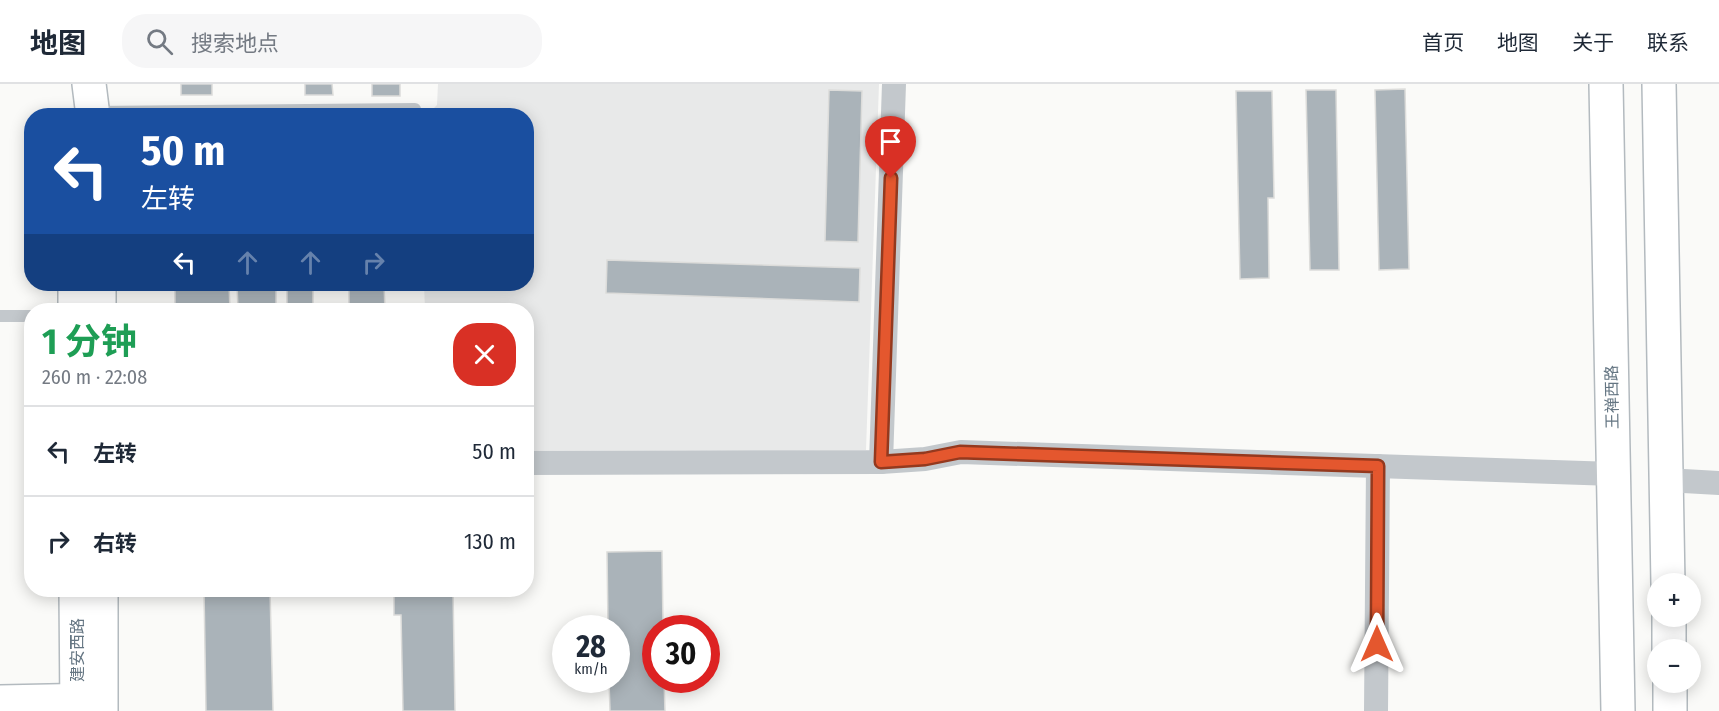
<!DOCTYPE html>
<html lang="zh">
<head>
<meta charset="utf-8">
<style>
  body { margin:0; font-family:"Fira Sans Condensed","Noto Sans SC",sans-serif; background:#f6f6f7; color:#1f2937; height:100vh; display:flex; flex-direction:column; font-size:22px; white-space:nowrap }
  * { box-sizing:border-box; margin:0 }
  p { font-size:20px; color:#747a83 }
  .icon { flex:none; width:33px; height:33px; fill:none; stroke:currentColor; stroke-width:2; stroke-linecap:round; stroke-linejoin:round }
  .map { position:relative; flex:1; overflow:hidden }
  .drawer { position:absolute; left:24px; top:219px; width:510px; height:294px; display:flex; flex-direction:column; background:#fff; border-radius:24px; box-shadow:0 3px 15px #0003 }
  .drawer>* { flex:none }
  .banner { position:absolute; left:24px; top:24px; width:510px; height:183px; border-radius:24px; box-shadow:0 3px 15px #0003; background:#1a4fa0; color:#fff; overflow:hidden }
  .controls { position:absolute; left:1647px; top:489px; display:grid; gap:12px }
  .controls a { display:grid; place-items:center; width:54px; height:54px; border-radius:50%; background:#fff; box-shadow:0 3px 15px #0003; font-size:30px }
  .speed { position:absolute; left:552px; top:531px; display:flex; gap:12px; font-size:30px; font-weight:700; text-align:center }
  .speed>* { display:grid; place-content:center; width:78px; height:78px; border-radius:50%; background:#fff; box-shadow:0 3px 15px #0003; line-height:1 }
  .speed small { font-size:15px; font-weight:400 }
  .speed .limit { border:9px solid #d22; background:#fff; color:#111 }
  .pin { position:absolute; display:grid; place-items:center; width:51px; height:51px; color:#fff; margin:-62px -26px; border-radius:50% 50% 50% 0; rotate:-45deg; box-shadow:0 0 6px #0007 }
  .pin .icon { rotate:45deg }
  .me { position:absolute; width:66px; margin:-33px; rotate:0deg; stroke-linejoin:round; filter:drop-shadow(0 0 4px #0008) }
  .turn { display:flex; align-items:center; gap:21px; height:126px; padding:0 18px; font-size:27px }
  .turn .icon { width:78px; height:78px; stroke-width:2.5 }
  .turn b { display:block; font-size:42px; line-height:51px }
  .lanes { display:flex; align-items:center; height:57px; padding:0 18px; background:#0003; justify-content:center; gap:30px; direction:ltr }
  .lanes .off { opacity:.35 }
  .round { display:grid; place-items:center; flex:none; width:63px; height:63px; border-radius:24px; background:#f6f6f7 }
  .headline { display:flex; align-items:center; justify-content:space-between; height:102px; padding:0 18px }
  h1 { font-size:36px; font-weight:700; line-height:45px; color:#1e9e55 }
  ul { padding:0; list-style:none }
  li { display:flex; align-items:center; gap:18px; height:90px; padding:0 18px; border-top:2px solid #e0e1e3 }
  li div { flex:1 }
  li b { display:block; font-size:22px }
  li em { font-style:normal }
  header { display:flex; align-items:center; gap:36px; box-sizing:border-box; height:84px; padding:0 30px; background:#fff; border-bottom:2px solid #e0e1e3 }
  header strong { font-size:28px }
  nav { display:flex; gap:33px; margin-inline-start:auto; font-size:21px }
  .search { width:420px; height:54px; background:#f6f6f7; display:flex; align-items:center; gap:15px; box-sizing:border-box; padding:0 21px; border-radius:24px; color:#747a83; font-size:22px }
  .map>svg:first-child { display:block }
  .built { fill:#e8e9e9 }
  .building { fill:#aab3b9; stroke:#dcdcda; stroke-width:1.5 }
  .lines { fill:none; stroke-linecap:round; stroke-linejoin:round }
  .secondary-casing { stroke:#b3babf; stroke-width:36 }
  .lane { stroke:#c3c8cc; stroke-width:12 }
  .street { stroke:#c3c8cc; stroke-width:24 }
  .secondary { stroke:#fff; stroke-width:33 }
  .route-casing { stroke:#94391e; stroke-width:15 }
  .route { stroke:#e4572e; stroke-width:10 }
  .labels { text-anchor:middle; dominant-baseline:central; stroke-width:6; stroke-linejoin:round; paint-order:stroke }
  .street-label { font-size:16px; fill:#657683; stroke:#fff }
</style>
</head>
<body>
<header>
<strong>地图</strong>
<div class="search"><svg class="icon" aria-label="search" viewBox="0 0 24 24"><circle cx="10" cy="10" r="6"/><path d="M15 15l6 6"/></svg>搜索地点</div>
<nav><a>首页</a><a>地图</a><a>关于</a><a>联系</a></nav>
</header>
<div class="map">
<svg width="1719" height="627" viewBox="0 0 1719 627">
  <rect width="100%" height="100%" fill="#fafaf8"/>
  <path class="built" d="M438,0H879L866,366L527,367L526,226H425L424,200H526V32L427,31L437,21Z"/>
  <g class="building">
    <rect x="181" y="0" width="31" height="11"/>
    <path d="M305,0H332L333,11H305Z"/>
    <rect x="372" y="0" width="28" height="12"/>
    <path d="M1405,5L1409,185L1379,186L1375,6Z"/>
    <path d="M829,6L862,7L858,158L825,157Z"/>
    <path d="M1306,6H1336L1339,186H1310Z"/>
    <path d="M1236,7H1272L1274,114H1268L1269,194L1240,195Z"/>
    <path d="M607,176L860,184L859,218L606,209Z"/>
    <path d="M175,200H229L230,226H175Z"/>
    <path d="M237,200H276V226H238Z"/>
    <rect x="287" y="200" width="26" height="26"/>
    <path d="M349,200H384L385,226H349Z"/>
    <path d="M662,467L663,544H656V596H664L665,627H610L609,596H616V544H608L607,468Z"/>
    <path d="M204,506H270L273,627H206Z"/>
    <path d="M394,506H453L455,627H403L401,531H394Z"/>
  </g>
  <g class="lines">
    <g class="secondary-casing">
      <g id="secondary">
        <path d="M89,0L93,32"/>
        <path d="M1606,0L1618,627"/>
        <path d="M1659,0L1668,500"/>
        <path d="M75,200V226"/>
        <path d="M99,200V226"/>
        <path d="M76,506L77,627"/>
        <path d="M101,506V627"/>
        <path d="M1669,532V566"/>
        <path d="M1670,598V627"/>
        <path d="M0,618L97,616"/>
      </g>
    </g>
    <g class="lane">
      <path d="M94,28L415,25"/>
      <path d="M0,232H32"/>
    </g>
    <g class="street">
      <path d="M881,378L894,0"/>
      <path d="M526,379L881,378L925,375L961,368L1614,390"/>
      <path d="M1666,396L1719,399"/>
      <path d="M1376,627L1378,382"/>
    </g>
    <use href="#secondary" class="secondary"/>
  </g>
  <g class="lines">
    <g class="route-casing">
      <path id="route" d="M891,94L881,378L925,375L960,368L1378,382L1377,560"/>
    </g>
    <use href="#route" class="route"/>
  </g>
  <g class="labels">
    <g class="street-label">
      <text transform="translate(1612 313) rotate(-91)">王禅西路</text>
      <text transform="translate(77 566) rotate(-90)">建安西路</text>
    </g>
  </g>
</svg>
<div class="controls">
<a>+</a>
<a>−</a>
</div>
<div class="speed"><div>28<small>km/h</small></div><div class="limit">30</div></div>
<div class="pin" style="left:891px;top:94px;background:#d93025"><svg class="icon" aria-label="arrive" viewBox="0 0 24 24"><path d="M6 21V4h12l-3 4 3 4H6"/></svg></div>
<svg class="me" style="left:1377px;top:560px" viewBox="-20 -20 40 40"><path d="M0-17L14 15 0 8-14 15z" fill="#e4572e" stroke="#fff" stroke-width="4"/></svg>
<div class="banner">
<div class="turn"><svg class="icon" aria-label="left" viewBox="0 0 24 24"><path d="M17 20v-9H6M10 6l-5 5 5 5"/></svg><div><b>50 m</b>左转</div></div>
<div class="lanes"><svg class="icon" aria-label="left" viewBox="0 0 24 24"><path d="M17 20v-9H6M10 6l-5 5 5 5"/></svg><svg class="icon off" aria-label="ahead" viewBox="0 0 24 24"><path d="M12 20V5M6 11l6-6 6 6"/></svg><svg class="icon off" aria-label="ahead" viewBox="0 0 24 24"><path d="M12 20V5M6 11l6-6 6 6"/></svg><svg class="icon off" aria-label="right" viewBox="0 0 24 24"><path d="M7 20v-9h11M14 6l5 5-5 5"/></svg></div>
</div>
<section class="drawer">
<div class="headline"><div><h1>1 分钟</h1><p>260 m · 22:08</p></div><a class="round" style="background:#d93025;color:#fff"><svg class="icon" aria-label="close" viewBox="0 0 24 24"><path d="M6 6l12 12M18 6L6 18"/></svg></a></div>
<ul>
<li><svg class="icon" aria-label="left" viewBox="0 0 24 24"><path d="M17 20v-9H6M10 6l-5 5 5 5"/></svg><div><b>左转</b></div><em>50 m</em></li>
<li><svg class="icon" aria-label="right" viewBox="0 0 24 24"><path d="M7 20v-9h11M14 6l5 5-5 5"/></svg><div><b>右转</b></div><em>130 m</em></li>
</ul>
</section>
</div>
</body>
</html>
